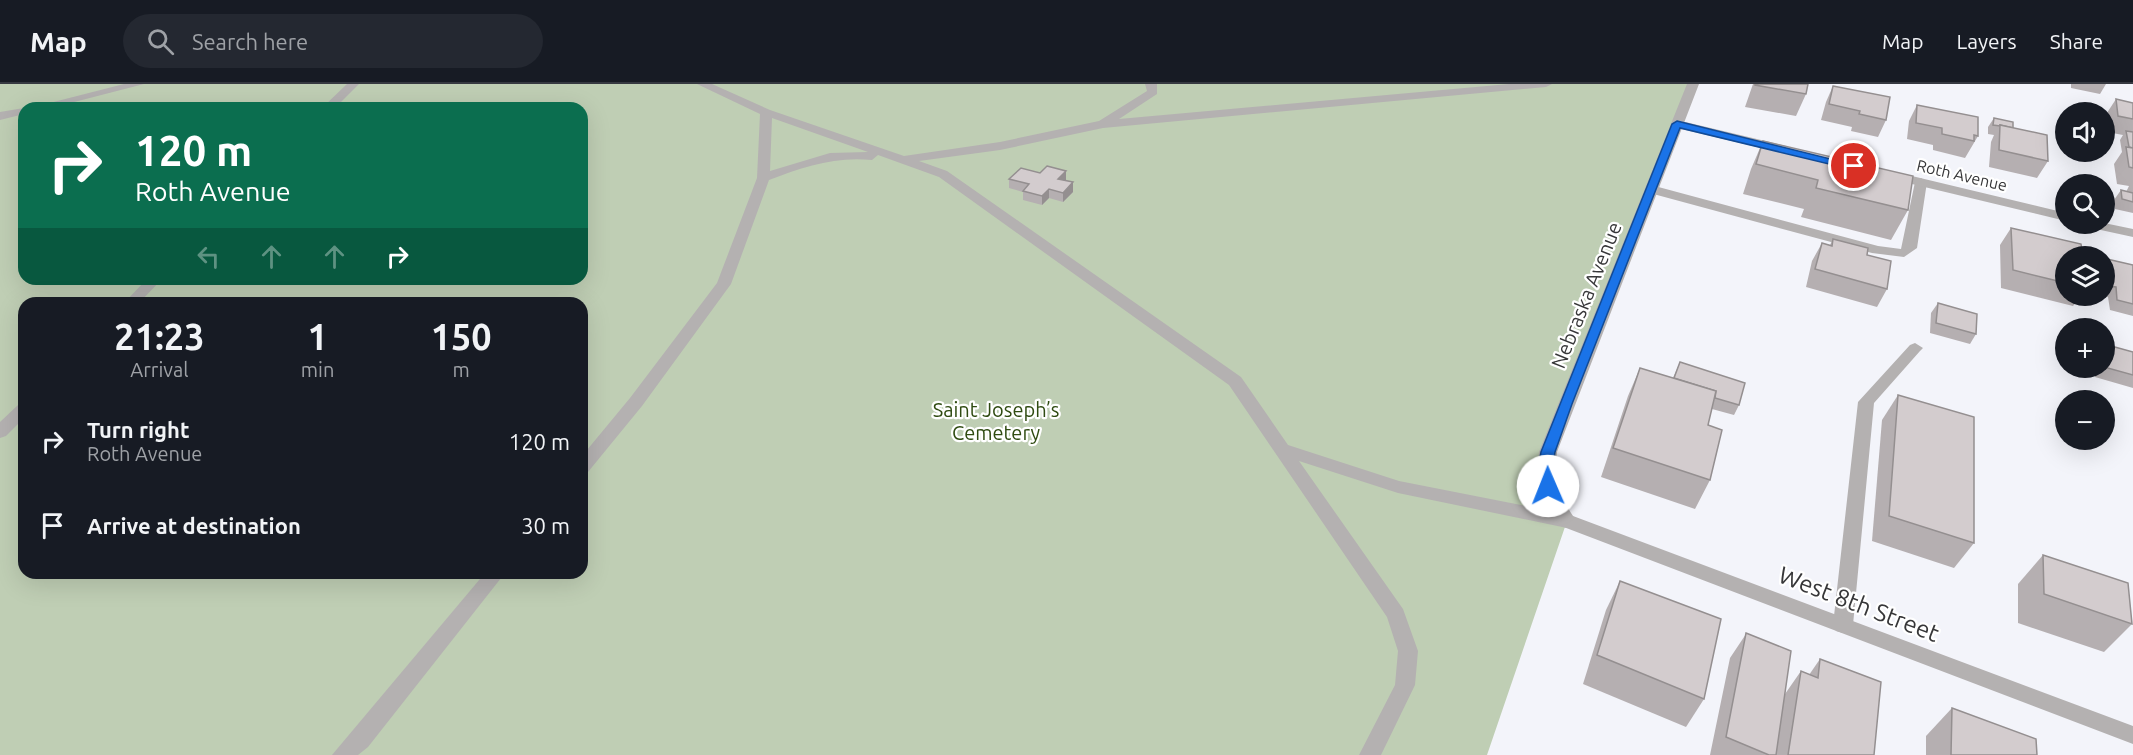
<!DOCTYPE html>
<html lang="en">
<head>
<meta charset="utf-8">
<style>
  body { margin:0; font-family:Ubuntu,sans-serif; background:#242831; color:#f1f3f6; height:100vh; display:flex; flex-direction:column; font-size:22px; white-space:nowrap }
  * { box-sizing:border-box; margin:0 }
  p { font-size:20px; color:#9ea1a6 }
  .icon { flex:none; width:33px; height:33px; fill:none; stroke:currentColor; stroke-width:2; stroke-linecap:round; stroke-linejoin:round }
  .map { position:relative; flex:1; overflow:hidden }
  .details { position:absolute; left:18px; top:213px; width:570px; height:282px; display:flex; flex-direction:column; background:#171b24; border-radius:18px; box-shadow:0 6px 24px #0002 }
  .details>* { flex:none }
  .banner { position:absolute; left:18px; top:18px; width:570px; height:183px; border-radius:18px; box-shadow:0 6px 24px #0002; background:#0b6e4f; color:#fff; overflow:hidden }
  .buttons { position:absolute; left:2055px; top:18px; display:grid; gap:12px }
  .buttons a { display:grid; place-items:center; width:60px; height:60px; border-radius:50%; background:#171b24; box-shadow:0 6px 24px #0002; font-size:30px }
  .pin { position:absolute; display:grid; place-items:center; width:51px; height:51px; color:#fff; margin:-26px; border:3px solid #fff; border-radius:50%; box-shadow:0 2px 6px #0007 }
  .me { position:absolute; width:66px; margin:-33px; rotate:359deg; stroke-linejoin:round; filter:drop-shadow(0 0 4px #0008) }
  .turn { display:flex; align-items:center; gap:21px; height:126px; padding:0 18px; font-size:27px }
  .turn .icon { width:78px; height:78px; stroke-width:2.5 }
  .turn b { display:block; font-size:42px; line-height:51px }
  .lanes { display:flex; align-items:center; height:57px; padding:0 18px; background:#0003; justify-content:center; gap:30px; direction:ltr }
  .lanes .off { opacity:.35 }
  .eta { display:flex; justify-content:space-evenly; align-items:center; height:102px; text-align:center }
  .eta b { font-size:36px; font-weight:600; line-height:42px }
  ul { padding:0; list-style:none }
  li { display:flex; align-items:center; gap:18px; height:84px; padding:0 18px }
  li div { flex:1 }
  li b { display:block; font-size:22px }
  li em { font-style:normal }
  header { display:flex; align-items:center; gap:36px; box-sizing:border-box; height:84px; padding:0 30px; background:#171b24; border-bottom:2px solid #363941 }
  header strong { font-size:28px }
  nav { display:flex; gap:33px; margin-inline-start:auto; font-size:21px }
  .search { width:420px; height:54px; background:#242831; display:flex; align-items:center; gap:15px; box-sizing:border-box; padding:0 21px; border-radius:33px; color:#9ea1a6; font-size:22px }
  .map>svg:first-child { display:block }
  .green { fill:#bfceb4; fill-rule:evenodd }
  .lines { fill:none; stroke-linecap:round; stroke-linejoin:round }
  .service { fill:#b4b1b1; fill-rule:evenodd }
  .minor { fill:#b4b1b1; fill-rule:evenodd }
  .tertiary { fill:#b4b1b1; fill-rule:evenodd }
  .wall { fill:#b5afb1 }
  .shaded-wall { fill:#948f90 }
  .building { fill:#d3ccce; stroke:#948f90; stroke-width:1.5 }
  .route { fill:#1a73e8; stroke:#114b97; stroke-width:1.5 }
  .labels { text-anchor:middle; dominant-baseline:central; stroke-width:4.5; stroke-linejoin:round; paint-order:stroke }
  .far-street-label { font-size:16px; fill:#373739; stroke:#fff }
  .street-label { font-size:20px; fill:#373739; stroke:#fff }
  .park-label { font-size:20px; fill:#2f4b11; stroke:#fff }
  .near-street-label { font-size:24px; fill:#373739; stroke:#fff }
</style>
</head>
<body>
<header>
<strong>Map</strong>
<div class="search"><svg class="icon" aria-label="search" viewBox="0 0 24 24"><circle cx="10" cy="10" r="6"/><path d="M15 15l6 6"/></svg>Search here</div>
<nav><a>Map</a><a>Layers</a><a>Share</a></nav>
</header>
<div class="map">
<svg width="2133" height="671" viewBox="0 0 2133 671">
  <rect width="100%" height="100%" fill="#f3f4fa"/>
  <path class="green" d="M0,0H1693L1548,368L1567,437L1487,671H0ZM24,24H582V195H24ZM24,219H582V489H24Z"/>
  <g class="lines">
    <g class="service">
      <path d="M124,0H144L51,24H30Z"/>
      <path d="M347,0H359L335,24H322Z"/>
      <path d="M697,0H712L770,26L904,72L1000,58L1099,37L1147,7L1145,0H1157V10L1119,35L1509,0H1552L1546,3L1103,44L1000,66L919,77L947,87L1241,293L1288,361L1399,397L1567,430L1573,432L1576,437L1573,442L1567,444L1398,409L1299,377L1403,525L1418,567L1415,601L1381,671H1359L1395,601L1398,567L1387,533L1229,301L939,93L878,71L872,76C835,72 803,83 769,96L731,200L642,322L588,388L582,390V372L630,314L717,199L757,94L760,30ZM772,34L868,68L830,69L770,87Z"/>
      <path d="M24,24V30L0,36V28Z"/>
      <path d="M1921,94L1927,98L1917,164L1904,173L1872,169L1646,108L1645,105L1651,101L1878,162L1901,165L1915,98Z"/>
      <path d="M147,195H162L139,219H124Z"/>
      <path d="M1915,259L1923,264L1920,267L1874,319L1853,541L1850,547L1843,549L1836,547L1833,541L1858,318L1910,261Z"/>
      <path d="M24,320V334L6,352L0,354V338L18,321Z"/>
      <path d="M485,489H505L368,663L358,671H332Z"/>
    </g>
    <g class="minor">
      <path d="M1677,36L1786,62L1788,65L1782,69L1673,43L1671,40Z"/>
      <path d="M1891,87L2066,129V137L1887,94V88Z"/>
      <path d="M2104,139L2133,145V153L2087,143L2085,140Z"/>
    </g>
    <path class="tertiary" d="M1687,0H1699L1557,368C1554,393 1559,411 1573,432L2133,642V660L1561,442C1544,418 1536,397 1539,368Z"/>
  </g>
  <g class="wall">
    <path d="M1753,0H1808L1806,10L1796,32L1745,23Z"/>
    <path d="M2071,0H2106L2100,10L2071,4Z"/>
    <path d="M1833,2L1886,36L1878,53L1851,47L1852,43L1821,36L1826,18Z"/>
    <path d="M2116,15L2133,19V129L2115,125L2114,116L2121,106L2126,108L2129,102L2117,100L2114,80L2122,68L2120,56L2123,51L2107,48L2105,32Z"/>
    <path d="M1917,21L1978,52L1965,74L1933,66V61L1907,55L1909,37Z"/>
    <path d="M1994,34L2013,44L2048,77L2037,94L1989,83L1991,58L1994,51L1988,50V43Z"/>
    <path d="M1763,57L1908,126L1891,156L1801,133L1804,125L1743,110L1751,85Z"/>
    <path d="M1009,95L1066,97L1073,98V108L1063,118L1049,114L1042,121L1023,116V108L1009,104Z"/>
    <path d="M2011,144L2066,172V212H2081L2073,222L2001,204L2000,161Z"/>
    <path d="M1833,155L1867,171L1887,205L1877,223L1806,203L1812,177L1822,159L1830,161Z"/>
    <path d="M2107,175L2133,181V232L2110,226L2108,213L2102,212H2104V178Z"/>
    <path d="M1938,219L1976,250L1970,260L1930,249L1931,229Z"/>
    <path d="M2133,268V304L2095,293L2094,284H2104Z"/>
    <path d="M1680,278L1739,321L1734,331L1712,325L1708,341L1710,396L1695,425L1601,393L1628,312L1640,284L1673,294Z"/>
    <path d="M1898,311L1974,459L1954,484L1872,457L1882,336Z"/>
    <path d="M2043,471L2132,540L2104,568L2018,539V500Z"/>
    <path d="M1620,497L1704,615L1686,643L1583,600L1606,526Z"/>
    <path d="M1746,550L1785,610L1801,587L1809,591L1820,575L1874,671H1710L1730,574Z"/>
    <path d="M1952,624L2037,671H1926V652Z"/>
  </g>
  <g class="shaded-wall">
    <path d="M1066,87V97L1058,95Z"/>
    <path d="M1073,98V108L1063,118V109Z"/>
    <path d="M1049,105V114L1042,121V112Z"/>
  </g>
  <g class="building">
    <path d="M1755,0H1808L1806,10L1755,1Z"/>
    <path d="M1833,2L1890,13L1886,36L1859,30L1860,27L1829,20Z"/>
    <path d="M2116,15L2133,19V35L2118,32Z"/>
    <path d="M1917,21L1978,33V52L1974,51V57L1942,50V44L1916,39Z"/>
    <path d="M1994,34L2013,38V44L2000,41V42L1993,41Z"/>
    <path d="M2000,41L2047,51L2048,77L1999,66Z"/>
    <path d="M2126,47L2133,48V64L2129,63Z"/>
    <path d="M1763,57L1913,92L1908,126L1816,104L1818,96L1756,80Z"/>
    <path d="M2126,63L2133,64V84L2129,83Z"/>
    <path d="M1047,82L1066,87L1058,95L1073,98L1063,109L1049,105L1042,112L1023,107L1029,100L1009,95L1021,84L1040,89Z"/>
    <path d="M2121,106L2133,109V118L2122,115Z"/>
    <path d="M2011,144L2081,160L2083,172H2066V199L2013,186Z"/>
    <path d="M1833,155L1868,164L1867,171L1891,177L1887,205L1815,185L1822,159L1832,162Z"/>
    <path d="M2107,175L2133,181V220L2117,216L2116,203L2108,202Z"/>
    <path d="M1938,219L1977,230L1976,250L1936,239Z"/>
    <path d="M2104,260L2133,268V291L2104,283Z"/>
    <path d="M1680,278L1745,299L1739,321L1715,314L1716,307L1674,294Z"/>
    <path d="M1640,284L1716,307L1708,341L1722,346L1710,396L1613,364Z"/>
    <path d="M1898,311L1974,333V459L1889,432Z"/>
    <path d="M2043,471L2128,499L2132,540L2044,510Z"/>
    <path d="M1620,497L1721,535L1704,615L1597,571Z"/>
    <path d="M1746,549L1791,567L1776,671H1769L1726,653Z"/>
    <path d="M1820,575L1881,598L1874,671H1788L1801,587L1818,594Z"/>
    <path d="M1952,624L2036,655L2037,671H1951Z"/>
  </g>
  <path class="route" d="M1677,37L1859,82L1854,86L1680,44L1572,320L1555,368L1552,387L1555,402L1553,405H1543L1538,387L1541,368L1672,40Z"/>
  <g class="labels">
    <g class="far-street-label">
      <text transform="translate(1962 91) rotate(13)">Roth Avenue</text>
    </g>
    <g class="street-label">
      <text transform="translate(1586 211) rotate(-68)">Nebraska Avenue</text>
    </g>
    <g class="park-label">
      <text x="996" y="325">Saint Joseph’s<tspan x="996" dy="23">Cemetery</tspan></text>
    </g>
    <g class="near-street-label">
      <text transform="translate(1859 520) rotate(21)">West 8th Street</text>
    </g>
  </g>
</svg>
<div class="buttons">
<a><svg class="icon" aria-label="sound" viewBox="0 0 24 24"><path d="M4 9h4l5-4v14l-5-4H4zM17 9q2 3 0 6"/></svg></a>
<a><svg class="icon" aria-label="search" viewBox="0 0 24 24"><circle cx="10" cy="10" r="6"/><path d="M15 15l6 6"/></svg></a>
<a><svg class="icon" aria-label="layers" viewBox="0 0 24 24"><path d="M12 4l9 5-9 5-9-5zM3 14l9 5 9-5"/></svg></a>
<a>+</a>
<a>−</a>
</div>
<div class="pin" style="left:1854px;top:82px;background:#d93025"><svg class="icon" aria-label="arrive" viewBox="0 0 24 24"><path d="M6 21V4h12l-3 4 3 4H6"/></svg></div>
<svg class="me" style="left:1548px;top:402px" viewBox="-20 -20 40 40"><circle r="19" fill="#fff"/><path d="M0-13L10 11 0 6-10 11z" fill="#1a73e8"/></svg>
<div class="banner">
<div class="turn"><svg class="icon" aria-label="right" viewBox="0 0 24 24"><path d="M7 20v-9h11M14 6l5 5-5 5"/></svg><div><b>120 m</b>Roth Avenue</div></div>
<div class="lanes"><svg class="icon off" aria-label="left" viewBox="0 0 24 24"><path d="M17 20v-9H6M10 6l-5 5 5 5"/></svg><svg class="icon off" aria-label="ahead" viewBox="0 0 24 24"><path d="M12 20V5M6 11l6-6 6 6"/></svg><svg class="icon off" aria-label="ahead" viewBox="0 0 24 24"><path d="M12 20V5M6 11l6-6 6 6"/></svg><svg class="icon" aria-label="right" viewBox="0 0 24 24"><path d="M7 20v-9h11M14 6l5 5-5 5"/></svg></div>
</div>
<section class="details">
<div class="eta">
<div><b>21:23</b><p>Arrival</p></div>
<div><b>1</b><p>min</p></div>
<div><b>150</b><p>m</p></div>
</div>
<ul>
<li><svg class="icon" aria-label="right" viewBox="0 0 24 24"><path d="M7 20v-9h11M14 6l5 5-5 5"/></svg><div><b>Turn right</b><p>Roth Avenue</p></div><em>120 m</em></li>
<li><svg class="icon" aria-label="arrive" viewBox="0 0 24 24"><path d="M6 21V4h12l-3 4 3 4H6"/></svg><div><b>Arrive at destination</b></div><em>30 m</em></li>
</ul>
</section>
</div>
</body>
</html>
